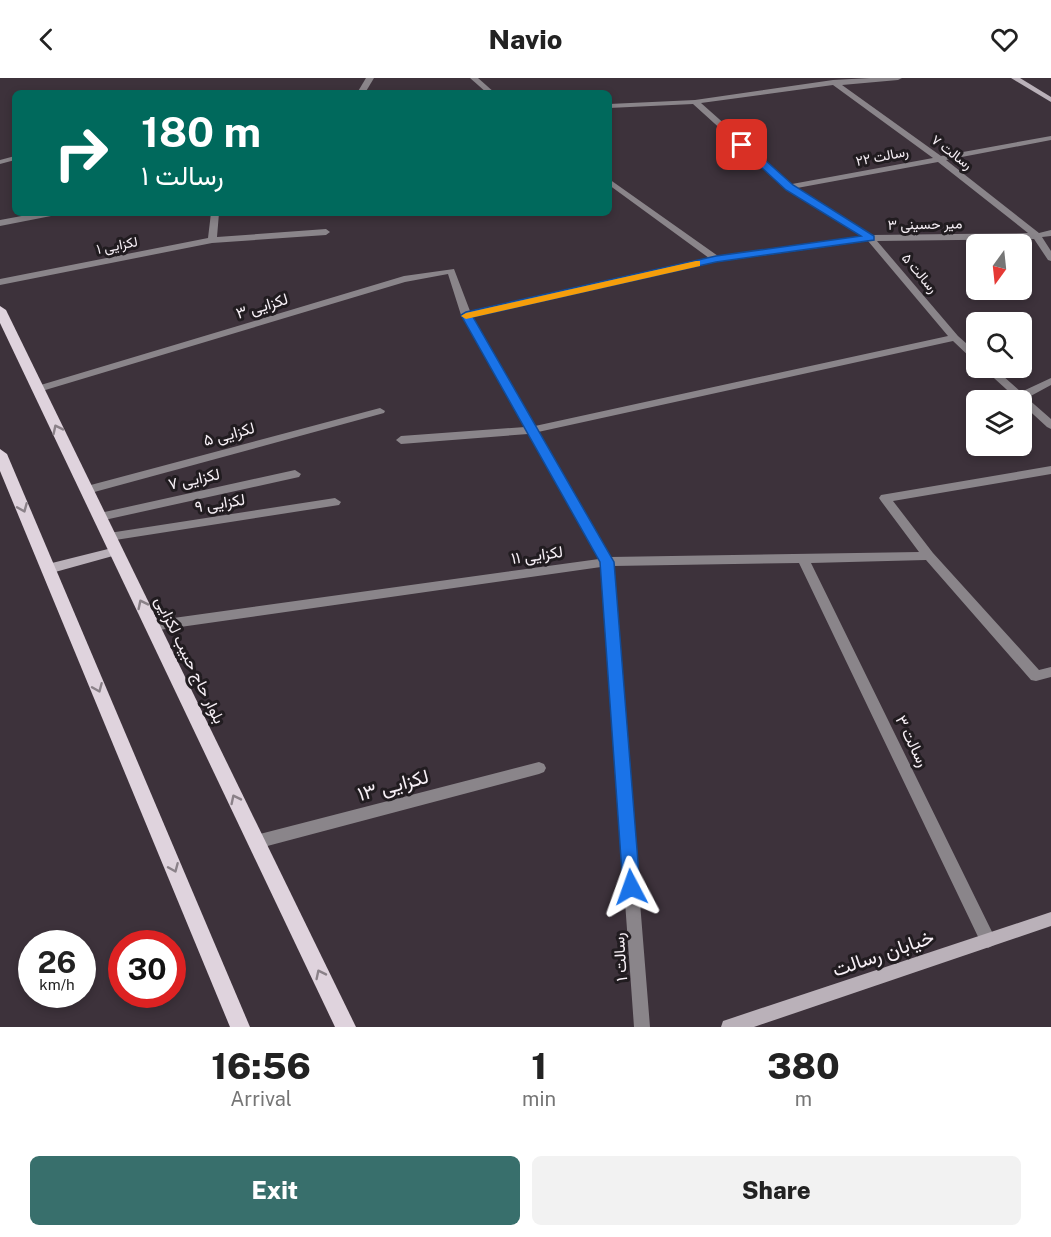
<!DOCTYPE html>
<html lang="en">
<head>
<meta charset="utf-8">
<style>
  body { margin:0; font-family:"Public Sans",Vazirmatn,sans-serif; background:#f2f2f2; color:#222; height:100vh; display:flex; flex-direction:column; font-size:22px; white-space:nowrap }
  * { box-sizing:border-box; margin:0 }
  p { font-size:20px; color:#767676 }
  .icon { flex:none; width:33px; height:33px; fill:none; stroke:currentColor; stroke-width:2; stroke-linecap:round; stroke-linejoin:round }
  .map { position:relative; height:949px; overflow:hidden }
  .sheet { display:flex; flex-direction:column; background:#fff; flex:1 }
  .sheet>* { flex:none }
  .banner { position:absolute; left:12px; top:12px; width:600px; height:126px; border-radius:9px; box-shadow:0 3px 9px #0003; background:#00695c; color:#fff; overflow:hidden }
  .needle { width:39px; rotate:195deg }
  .tools { position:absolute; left:966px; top:156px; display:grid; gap:12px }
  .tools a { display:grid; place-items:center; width:66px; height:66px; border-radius:9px; background:#fff; box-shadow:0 3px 9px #0003; font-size:30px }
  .speed { position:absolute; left:18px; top:852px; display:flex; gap:12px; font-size:30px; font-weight:700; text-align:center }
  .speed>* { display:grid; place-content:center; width:78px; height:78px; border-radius:50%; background:#fff; box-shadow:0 3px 9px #0003; line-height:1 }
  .speed small { font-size:15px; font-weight:400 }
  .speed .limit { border:9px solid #d22; background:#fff; color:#111 }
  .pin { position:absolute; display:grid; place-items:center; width:51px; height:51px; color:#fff; margin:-26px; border-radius:12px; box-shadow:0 3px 9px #0006 }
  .me { position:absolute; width:66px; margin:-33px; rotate:356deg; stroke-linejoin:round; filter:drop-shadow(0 0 4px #0008) }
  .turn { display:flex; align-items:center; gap:21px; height:126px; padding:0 30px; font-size:27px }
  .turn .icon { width:78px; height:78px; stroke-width:2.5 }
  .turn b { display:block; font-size:42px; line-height:51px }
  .eta { display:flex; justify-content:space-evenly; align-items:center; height:102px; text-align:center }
  .eta b { font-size:36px; font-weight:800; line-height:42px }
  .primary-button { display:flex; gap:12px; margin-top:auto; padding:12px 30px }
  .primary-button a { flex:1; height:69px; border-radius:9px; background:#386f6c; color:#fff; font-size:24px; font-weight:800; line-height:69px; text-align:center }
  .primary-button a+a { background:#f2f2f2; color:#222 }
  header { display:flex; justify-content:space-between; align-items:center; height:78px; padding:0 30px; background:#fff; font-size:27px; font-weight:800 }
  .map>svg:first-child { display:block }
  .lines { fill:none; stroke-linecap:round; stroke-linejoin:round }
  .street { fill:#8a858a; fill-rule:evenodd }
  .secondary { fill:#bab1b9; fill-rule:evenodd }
  .primary { fill:#dfd3dd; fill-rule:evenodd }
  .oneway { stroke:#8a8188 }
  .route { fill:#1a73e8; stroke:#114b97; stroke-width:1.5 }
  .slow { fill:#f59e0b }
  .labels { text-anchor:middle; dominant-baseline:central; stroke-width:6; stroke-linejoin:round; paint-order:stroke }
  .far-street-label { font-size:14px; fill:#f7f0f6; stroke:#211c20 }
  .street-label { font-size:16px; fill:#f7f0f6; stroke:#211c20 }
  .near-street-label { font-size:20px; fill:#f7f0f6; stroke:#211c20 }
</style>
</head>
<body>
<header><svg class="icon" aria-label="back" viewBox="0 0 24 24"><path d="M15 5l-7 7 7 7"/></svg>Navio<svg class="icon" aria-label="heart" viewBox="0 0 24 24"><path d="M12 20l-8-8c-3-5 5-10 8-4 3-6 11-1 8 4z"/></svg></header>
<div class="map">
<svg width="1051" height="949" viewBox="0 0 1051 949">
  <rect width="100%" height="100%" fill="#3d323b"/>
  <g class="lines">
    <g class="street">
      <path d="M366,0H374L365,15H357Z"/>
      <path d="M470,0H478L495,15H487Z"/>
      <path d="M870,0H902L898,2L842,7L941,78L1051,58V62L946,82L1039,155L1051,152V158L1042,159L1051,173V183L1048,182L1034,161L877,163L958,258L976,274V282L972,281L953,263L538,354L610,479L919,474L881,423L879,420L881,417L1051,388V396L893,423L933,475L1039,592L1051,589V599L1036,603L1031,602L926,482L811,485L996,862L994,867L988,870L982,867L799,485L613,488L650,949H634L601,489L152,553L147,551L146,548L147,545L152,543L599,481L528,356L401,366L396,362L401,358L525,349L461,237L448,196L405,204L42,313H34L33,311L34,309L404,198L454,191L470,233L709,180L609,107V101L718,178L862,158L787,111L693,26L609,30V26L695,22L833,2ZM833,7L933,80L792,106L701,25ZM938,84L1028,155L872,157L797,110ZM868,163L948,258L535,348L472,239L716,184Z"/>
      <path d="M15,78V82L0,86V82Z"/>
      <path d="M38,135H55L51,138L0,148V142Z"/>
      <path d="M211,135H219L217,159L326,151L330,154L326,157L212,165L0,207V201L208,160Z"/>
      <path d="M983,290H994L1021,314L1051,300V307L1027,320L1051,341V351L1047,349L1022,326V322H1018Z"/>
      <path d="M380,330L385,333L384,335L87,416L81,412L87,408Z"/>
      <path d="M295,392L301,396L299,399L100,443L94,439L100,435Z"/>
      <path d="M335,420L341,424L339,427L109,463L103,459L109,455Z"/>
      <path d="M539,684L544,686L546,690L544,694L539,696L256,771L251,769L249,764L251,759L256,757Z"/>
    </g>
    <g class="secondary">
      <path d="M1011,0H1020L1051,19V24Z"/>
      <path d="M116,469L122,473L120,476L48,496L44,494L42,491L44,488L48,486Z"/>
      <path d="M1051,834V848L754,949H721L723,943L729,941Z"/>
    </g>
    <g class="primary">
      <path d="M0,228L6,232L356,949H335L0,245Z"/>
      <path d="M0,371L7,376L250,949H230L0,393Z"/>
    </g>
  </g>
  <defs><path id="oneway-chevron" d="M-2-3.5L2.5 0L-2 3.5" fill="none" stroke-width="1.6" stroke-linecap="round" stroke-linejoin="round" transform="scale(1.5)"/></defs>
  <g class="oneway">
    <use href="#oneway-chevron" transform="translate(57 351) rotate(-116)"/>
    <use href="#oneway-chevron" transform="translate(23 430) rotate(67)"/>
    <use href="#oneway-chevron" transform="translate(142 526) rotate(-116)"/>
    <use href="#oneway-chevron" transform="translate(98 610) rotate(67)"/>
    <use href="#oneway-chevron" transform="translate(235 721) rotate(-116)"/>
    <use href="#oneway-chevron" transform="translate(174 790) rotate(67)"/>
    <use href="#oneway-chevron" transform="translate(320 896) rotate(-116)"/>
  </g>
  <path class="route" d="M739,65H746L793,107L874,158V162L716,184L473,239L614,484L640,809L638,815L631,818L625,815L623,809L600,484L461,237L466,234L716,178L861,158L786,112L739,69Z"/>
  <path class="slow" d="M696,183H700V188L466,241L461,238L466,235Z"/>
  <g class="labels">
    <g class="far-street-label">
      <text transform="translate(952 74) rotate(37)">رسالت ۷</text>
      <text transform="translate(882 78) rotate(-11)">رسالت ۲۲</text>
      <text transform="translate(925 146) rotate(-1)">میر حسینی ۳</text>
      <text transform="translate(117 167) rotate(-11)">لکزایی ۱</text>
      <text transform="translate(920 195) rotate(50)">رسالت ۵</text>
    </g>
    <g class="street-label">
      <text transform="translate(262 228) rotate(-17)">لکزایی ۳</text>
      <text transform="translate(229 356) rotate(-15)">لکزایی ۵</text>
      <text transform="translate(194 401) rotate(-12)">لکزایی ۷</text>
      <text transform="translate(220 425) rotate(-9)">لکزایی ۹</text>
      <text transform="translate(537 477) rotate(-8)">لکزایی ۱۱</text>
      <text transform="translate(190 582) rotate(64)">بلوار حاج حبیب لکزايی</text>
      <text transform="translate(912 663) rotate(64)">رسالت ۳</text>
      <text transform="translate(620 879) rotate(-94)">رسالت ۱</text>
    </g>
    <g class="near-street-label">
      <text transform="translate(393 707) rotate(-15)">لکزایی ۱۳</text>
      <text transform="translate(883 875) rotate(-19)">خیابان رسالت</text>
    </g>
  </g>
</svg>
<div class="tools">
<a><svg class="needle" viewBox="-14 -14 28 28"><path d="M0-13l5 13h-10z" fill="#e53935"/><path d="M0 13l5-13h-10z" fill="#767676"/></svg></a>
<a><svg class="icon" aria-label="search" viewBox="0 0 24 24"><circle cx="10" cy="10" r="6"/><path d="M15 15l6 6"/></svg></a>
<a><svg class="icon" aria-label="layers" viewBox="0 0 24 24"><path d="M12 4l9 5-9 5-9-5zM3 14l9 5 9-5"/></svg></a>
</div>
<div class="speed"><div>26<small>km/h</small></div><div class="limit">30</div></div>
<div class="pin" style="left:742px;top:67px;background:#d93025"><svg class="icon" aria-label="arrive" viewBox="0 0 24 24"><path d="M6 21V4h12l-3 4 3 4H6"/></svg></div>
<svg class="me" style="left:631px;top:809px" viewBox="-20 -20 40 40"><path d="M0-17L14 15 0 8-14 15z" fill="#1a73e8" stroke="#fff" stroke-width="4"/></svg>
<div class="banner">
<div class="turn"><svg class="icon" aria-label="right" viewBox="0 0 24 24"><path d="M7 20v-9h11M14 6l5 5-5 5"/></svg><div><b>180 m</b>رسالت ۱</div></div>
</div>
</div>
<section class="sheet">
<div class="eta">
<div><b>16:56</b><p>Arrival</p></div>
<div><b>1</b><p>min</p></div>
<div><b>380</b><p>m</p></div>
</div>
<div class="primary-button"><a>Exit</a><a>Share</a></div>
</section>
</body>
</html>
